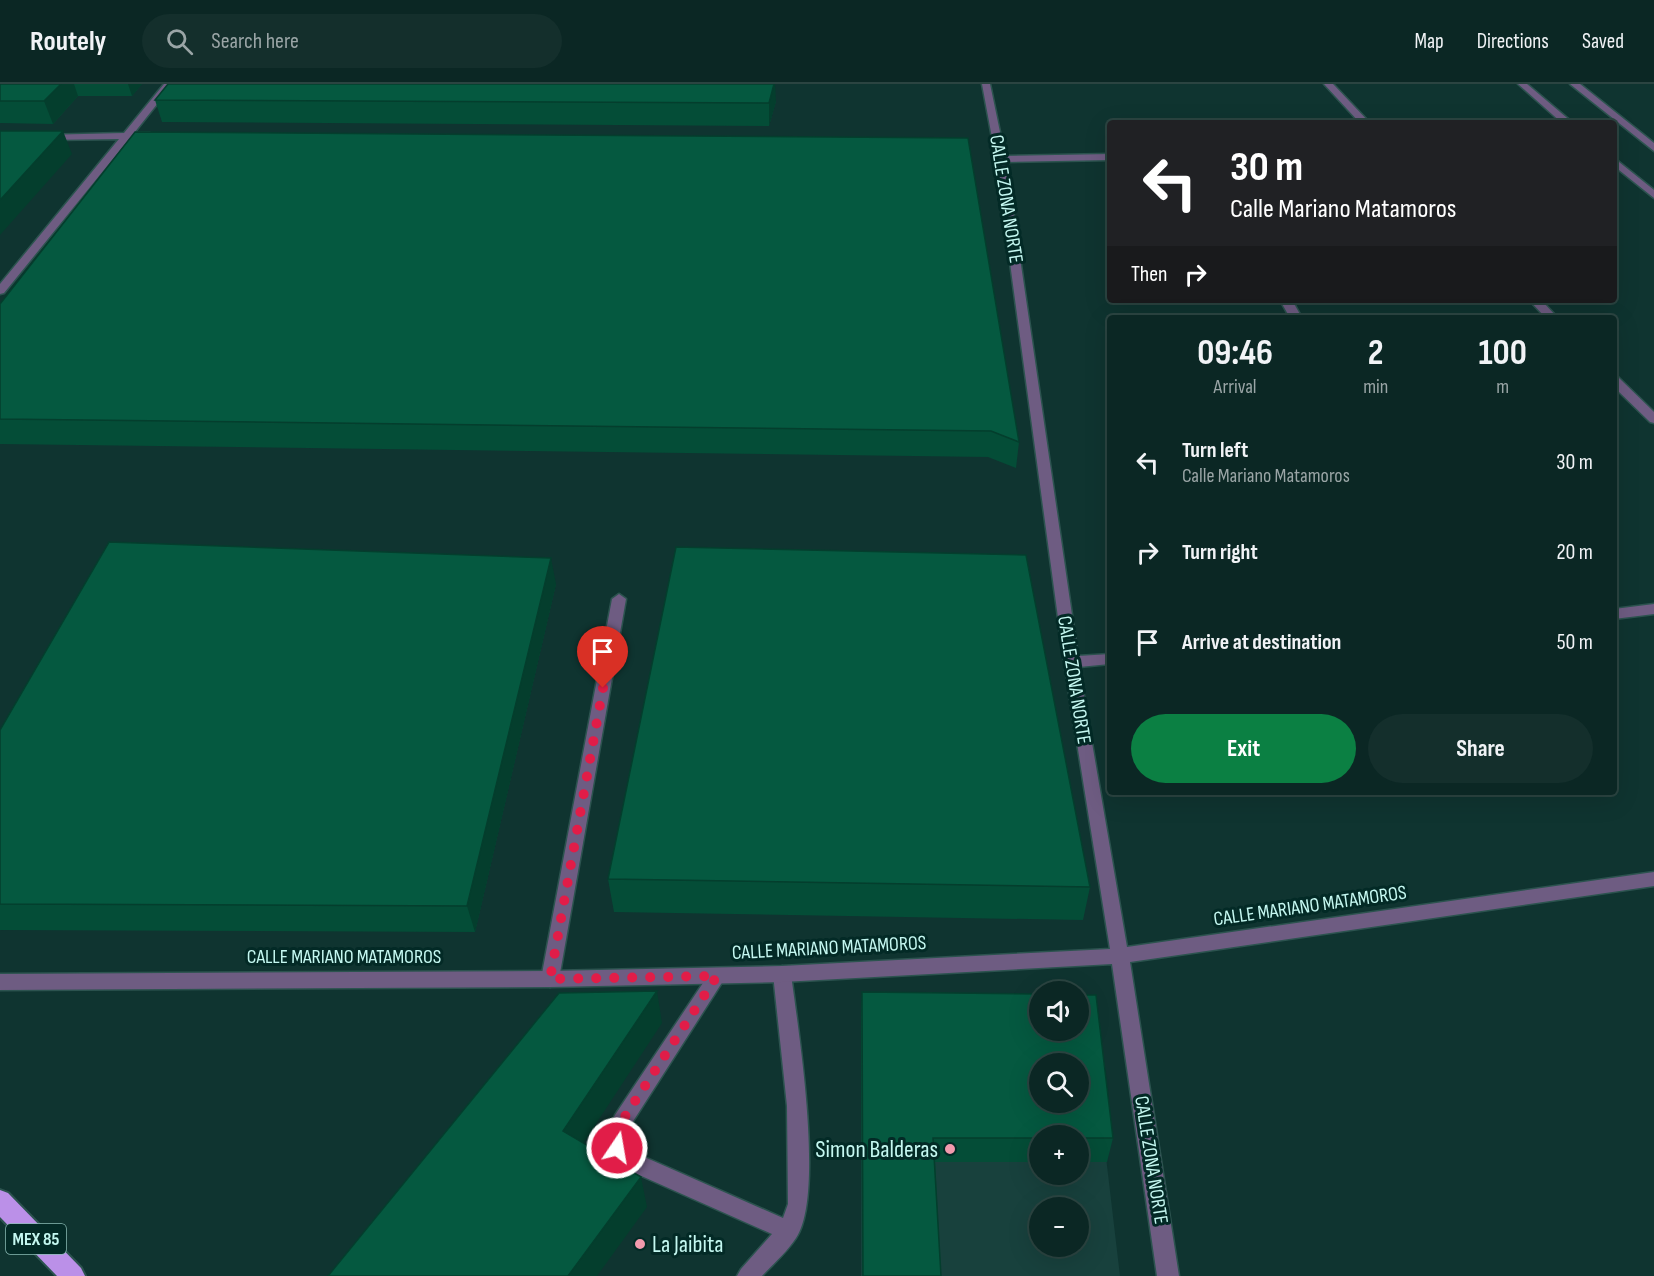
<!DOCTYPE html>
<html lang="en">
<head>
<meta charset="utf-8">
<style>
  body { margin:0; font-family:"Sofia Sans Condensed",sans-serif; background:#142f2c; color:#f1f3f6; height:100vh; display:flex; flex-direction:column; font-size:22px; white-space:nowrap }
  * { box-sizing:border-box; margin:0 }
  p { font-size:20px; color:#9aa5a6 }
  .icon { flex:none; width:33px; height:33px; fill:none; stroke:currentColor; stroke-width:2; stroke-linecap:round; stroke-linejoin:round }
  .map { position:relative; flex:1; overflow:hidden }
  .side { position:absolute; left:1107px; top:231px; width:510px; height:480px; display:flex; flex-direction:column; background:#0b2724; border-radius:6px; box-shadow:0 6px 24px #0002,0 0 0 2px #2b4441 }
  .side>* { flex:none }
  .hud { position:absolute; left:1107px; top:36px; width:510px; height:183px; border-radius:6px; box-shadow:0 6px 24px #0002,0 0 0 2px #2b4441; background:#202124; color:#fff; overflow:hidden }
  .tools { position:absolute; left:1029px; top:897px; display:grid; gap:12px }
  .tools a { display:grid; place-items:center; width:60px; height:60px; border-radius:50%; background:#0b2724; box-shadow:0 6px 24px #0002,0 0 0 2px #2b4441; font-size:30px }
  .pin { position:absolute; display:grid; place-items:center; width:51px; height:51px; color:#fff; margin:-62px -26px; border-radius:50% 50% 50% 0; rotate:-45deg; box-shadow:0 0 6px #0007 }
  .pin .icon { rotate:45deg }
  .me { position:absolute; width:66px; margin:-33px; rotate:12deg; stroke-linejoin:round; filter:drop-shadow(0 0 4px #0008) }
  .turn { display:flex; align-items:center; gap:21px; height:126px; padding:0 24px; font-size:27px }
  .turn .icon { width:78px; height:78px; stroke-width:2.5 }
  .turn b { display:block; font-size:42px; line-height:51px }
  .then { display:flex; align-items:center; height:57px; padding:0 24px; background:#0003; gap:12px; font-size:22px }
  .eta { display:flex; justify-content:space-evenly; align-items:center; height:102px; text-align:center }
  .eta b { font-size:36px; font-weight:700; line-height:42px }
  .primary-button { display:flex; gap:12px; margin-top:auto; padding:12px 24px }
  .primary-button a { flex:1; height:69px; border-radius:36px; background:#0b8043; color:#fff; font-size:24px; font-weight:700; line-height:69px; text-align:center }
  .primary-button a+a { background:#142f2c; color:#f1f3f6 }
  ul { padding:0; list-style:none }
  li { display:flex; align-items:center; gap:18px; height:90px; padding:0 24px }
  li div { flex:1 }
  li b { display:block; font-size:22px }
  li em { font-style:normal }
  header { display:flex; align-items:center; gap:36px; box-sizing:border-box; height:84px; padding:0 30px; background:#0b2724; border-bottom:2px solid #2b4441 }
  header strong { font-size:28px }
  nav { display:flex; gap:33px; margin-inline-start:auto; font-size:21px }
  .search { width:420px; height:54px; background:#142f2c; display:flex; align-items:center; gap:15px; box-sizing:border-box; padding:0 21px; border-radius:33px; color:#9aa5a6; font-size:22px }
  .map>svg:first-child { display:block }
  .built { fill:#18413d; fill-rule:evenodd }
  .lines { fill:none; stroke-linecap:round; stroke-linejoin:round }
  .service-casing { stroke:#2c534f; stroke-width:3 }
  .minor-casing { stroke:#2c534f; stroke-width:3 }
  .tertiary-casing { stroke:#2c534f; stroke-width:3 }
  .trunk-casing { stroke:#2c534f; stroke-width:4 }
  .service { fill:#6e5c82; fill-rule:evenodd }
  .minor { fill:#6e5c82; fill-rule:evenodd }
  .tertiary { fill:#6e5c82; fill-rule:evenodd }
  .trunk { fill:#bb90e8; fill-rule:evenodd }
  .wall { fill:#044d37 }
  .shaded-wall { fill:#043e2d }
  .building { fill:#055940; stroke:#043e2d; stroke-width:1.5; fill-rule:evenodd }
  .route { stroke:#e11d48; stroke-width:10; stroke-dasharray:0 18 }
  .poi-dot { fill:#f29aad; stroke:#032a26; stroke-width:2 }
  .labels { text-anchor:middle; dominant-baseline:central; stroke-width:6; stroke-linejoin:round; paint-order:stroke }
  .shield { fill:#032a26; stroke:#8bbab4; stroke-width:1.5 }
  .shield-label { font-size:18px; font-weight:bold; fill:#c5f8f1 }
  .street-label { font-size:20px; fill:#c5f8f1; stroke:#032a26 }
  .near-poi-label { font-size:24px; fill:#c5f8f1; stroke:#032a26; text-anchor:end }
</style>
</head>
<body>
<header>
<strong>Routely</strong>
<div class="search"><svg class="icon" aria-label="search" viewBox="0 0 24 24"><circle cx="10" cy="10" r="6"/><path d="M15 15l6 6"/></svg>Search here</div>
<nav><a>Map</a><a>Directions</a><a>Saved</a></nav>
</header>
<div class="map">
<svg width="1654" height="1192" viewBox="0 0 1654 1192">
  <rect width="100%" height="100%" fill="#0f3430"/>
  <path class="built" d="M861,933L1040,946H1078L1090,937L1120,1192H861ZM1040,980H1078V1018H1040ZM1040,1052H1078V1090H1040ZM1040,1124H1078V1162H1040Z"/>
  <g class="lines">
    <g class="service-casing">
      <g id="service">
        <path d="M164,0H173L134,49H150L155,52L153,54L129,55L4,209L0,210V200L119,55L45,56L40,53L42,51L124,49Z"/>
        <path d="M619,510L626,515L559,895L556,900L550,903L544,900L541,895L612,515Z"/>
        <path d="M782,882L788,885L791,890C798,945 825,1111 796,1154C787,1168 773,1180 762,1192H737L741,1185L772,1150L619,1082C606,1063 606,1051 615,1031L711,887L717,884L723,887L726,892L723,897L630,1042L627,1060L633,1068L783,1134L788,1120L787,1022L773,890L776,885Z"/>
      </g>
    </g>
    <g class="minor-casing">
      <g id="minor">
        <path d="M982,0H990L1005,72L1110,70V76L1006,78L1078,572L1110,570V580L1079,583L1127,863L1654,788V802L1130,878L1179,1192H1157L1112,880L782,898L550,903L0,906V890L550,887L782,882L1110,865L1064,578L996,75Z"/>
        <path d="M1324,0H1333L1370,39H1360Z"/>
        <path d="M1280,216H1292L1302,234H1290Z"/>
        <path d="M1529,216H1541L1558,234H1546Z"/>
        <path d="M1614,292L1618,293L1654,328V339L1650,338L1614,303Z"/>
        <path d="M1654,520V530L1614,535V525Z"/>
      </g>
    </g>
    <g class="tertiary-casing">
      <g id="tertiary">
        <path d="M1518,0H1527L1573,39H1562Z"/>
        <path d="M1570,0H1580L1654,59V67Z"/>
        <path d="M1614,74L1654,106V114L1614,82Z"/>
      </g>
    </g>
    <g class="trunk-casing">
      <path id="trunk" d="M0,1106L8,1109L81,1184L85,1192H57L0,1133Z"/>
    </g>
    <use href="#service" class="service"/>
    <use href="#minor" class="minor"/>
    <use href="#tertiary" class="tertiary"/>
    <use href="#trunk" class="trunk"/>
  </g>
  <g class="wall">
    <path d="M0,0H142L132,12H78L53,40L0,39Z"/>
    <path d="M155,16L776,17L769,42L162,38Z"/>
    <path d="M968,54L1019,358L1016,384L988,373L0,360V220Z"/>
    <path d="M556,500L475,848L0,846V646Z"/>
    <path d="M608,795L1090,803L1083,836L614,828Z"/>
    <path d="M862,908L1113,1054L1107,1078H1078V1052H1040V1078H935L941,1192H862L861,933Z"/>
  </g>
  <g class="shaded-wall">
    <path d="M61,0H74L78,12L53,40L44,17Z"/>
    <path d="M128,0H142L132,12Z"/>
    <path d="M774,0H775L776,17L769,42V19Z"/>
    <path d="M63,47L72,70L0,151V116Z"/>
    <path d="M551,474L556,500L475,848L467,822Z"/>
    <path d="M657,907L662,939L571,1078L563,1047Z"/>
    <path d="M641,1093L647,1123L597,1192H568Z"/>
  </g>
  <g class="building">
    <path d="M0,0H61L44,17H0Z"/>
    <path d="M168,0H774L769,19L155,16Z"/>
    <path d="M0,47H63L0,116Z"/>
    <path d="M135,48L968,54L1019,358L991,347L0,335V220Z"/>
    <path d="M109,458L551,474L467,822L0,820V646Z"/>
    <path d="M676,463L1026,471L1090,803L608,795Z"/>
    <path d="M657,907L563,1047L641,1093L568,1192H328L559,909Z"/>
    <path d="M862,908L1040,910V946H1078V911H1096L1113,1054H1078V1052H1040V1054H933L941,1192H863ZM1040,980H1078V1018H1040Z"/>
  </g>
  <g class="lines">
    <path class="route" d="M603,604L550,895L717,892L622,1037L615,1054L617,1064"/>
  </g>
  <g class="poi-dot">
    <circle cx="950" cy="1065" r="6"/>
    <circle cx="640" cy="1160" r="6"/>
  </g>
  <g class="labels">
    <rect class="shield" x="6" y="1140" width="60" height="30" rx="4.5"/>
    <g class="shield-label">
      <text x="36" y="1155">MEX 85</text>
    </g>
    <g class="street-label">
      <text transform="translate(1006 115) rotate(81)">CALLE ZONA NORTE</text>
      <text transform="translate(1074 596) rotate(81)">CALLE ZONA NORTE</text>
      <text transform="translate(1310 822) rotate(-8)">CALLE MARIANO MATAMOROS</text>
      <text transform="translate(829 864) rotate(-3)">CALLE MARIANO MATAMOROS</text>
      <text x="344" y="873">CALLE MARIANO MATAMOROS</text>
      <text transform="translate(1151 1076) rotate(81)">CALLE ZONA NORTE</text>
    </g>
    <g class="near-poi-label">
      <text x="938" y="1065">Simon Balderas</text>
      <text x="652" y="1160" text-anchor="start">La Jaibita</text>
    </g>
  </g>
</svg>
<div class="tools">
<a><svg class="icon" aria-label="sound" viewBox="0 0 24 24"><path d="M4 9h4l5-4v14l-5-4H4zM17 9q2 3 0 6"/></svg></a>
<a><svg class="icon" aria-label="search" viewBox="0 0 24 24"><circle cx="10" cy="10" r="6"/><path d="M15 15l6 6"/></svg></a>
<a>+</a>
<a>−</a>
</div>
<div class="pin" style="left:603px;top:604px;background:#d93025"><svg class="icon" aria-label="arrive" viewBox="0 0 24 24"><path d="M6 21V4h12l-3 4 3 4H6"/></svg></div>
<svg class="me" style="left:617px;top:1064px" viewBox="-20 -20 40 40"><circle r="17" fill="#e11d48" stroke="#fff" stroke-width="3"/><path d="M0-11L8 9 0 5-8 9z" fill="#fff"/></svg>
<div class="hud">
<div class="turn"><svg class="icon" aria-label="left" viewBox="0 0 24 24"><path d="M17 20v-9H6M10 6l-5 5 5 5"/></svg><div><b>30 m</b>Calle Mariano Matamoros</div></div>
<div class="then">Then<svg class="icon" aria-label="right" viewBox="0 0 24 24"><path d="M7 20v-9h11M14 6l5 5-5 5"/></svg></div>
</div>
<section class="side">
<div class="eta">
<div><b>09:46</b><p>Arrival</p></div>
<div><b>2</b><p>min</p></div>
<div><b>100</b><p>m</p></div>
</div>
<ul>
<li><svg class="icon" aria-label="left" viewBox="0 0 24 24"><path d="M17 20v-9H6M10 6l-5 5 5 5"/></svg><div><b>Turn left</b><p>Calle Mariano Matamoros</p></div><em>30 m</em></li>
<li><svg class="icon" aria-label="right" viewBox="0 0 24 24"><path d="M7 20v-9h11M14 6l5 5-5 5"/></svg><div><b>Turn right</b></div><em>20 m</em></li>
<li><svg class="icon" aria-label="arrive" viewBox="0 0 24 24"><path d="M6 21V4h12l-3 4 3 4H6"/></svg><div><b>Arrive at destination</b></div><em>50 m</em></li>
</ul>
<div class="primary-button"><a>Exit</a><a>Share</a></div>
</section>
</div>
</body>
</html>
